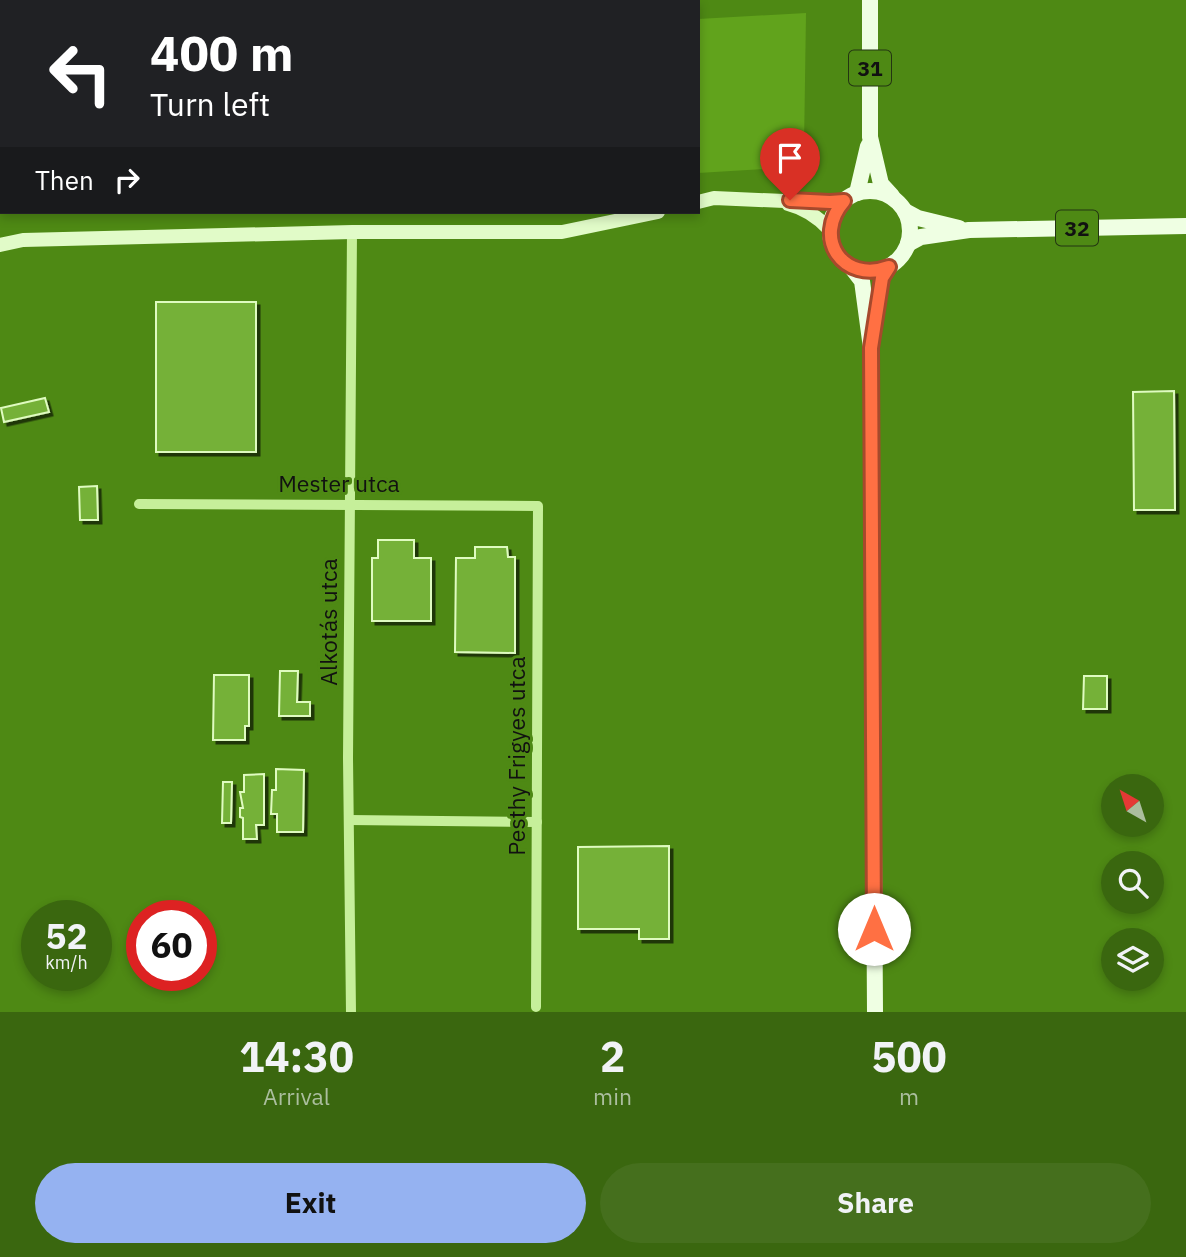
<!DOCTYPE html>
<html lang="en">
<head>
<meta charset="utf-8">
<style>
  body { margin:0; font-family:"IBM Plex Sans",sans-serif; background:#456f1d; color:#f1f3f6; height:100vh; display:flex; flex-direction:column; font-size:26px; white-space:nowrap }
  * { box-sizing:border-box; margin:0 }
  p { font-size:23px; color:#abbe9e }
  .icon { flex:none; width:38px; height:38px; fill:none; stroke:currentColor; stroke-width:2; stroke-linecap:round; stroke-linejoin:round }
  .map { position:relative; height:1012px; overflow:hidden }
  .details { display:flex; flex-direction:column; background:#3a670f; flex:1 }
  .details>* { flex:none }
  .guide { position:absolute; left:0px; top:0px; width:700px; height:214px; box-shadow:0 4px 10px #0003; background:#202124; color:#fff; overflow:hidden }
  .needle { width:46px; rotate:321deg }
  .fabs { position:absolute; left:1101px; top:774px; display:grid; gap:14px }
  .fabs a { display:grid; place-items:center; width:63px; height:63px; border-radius:50%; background:#3a670f; box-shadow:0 4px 10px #0003; font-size:35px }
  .speed { position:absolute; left:21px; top:900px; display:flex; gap:14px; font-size:35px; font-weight:700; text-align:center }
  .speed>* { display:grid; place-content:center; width:91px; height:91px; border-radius:50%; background:#3a670f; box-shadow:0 4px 10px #0003; line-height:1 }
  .speed small { font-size:18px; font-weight:400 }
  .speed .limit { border:10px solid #d22; background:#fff; color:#111 }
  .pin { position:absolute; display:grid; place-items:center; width:60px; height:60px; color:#fff; margin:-72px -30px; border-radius:50% 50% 50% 0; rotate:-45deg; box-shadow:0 0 7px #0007 }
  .pin .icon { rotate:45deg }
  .me { position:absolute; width:77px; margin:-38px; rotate:0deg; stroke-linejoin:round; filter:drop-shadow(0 0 5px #0008) }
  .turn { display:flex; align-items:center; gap:24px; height:147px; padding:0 35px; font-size:32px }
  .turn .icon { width:91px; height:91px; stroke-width:2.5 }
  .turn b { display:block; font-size:49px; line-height:60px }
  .then { display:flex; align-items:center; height:66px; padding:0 35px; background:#0003; gap:14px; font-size:26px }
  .eta { display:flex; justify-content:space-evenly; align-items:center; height:119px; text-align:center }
  .eta b { font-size:42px; font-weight:700; line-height:49px }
  .cta { display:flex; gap:14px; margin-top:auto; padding:14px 35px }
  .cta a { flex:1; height:80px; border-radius:42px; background:#95b2f1; color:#111; font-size:28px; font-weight:700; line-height:80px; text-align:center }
  .cta a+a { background:#456f1d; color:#f1f3f6 }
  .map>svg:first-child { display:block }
  .green { fill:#61a31c }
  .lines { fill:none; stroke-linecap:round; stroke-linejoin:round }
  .canal { stroke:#38650c; stroke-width:12 }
  .building { fill:#75b138; stroke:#dffbc0; stroke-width:2; filter:url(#shadow) }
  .street { stroke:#c6ef9a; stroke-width:10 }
  .secondary { stroke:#e1fbc8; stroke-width:14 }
  .primary { stroke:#efffe3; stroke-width:16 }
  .route-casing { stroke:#a6492c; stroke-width:18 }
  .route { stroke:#ff7043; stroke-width:12 }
  .labels { text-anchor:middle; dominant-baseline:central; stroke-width:6; stroke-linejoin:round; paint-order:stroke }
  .shield { fill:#4e8914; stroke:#233512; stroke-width:2 }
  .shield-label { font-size:21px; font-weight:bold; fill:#111 }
  .street-label { font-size:23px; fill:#111; stroke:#4e8914 }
</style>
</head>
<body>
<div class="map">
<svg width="1186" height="1012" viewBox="0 0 1186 1012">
  <defs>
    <filter id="shadow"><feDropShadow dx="3.5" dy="3.5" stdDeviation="0" flood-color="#0009"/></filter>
  </defs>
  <rect width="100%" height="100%" fill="#4e8914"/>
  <path class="green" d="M806,13L804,147L795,167L698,173V19Z"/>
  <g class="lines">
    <g class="canal">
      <path d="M357,2V0"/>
      <path d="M0,198H2"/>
    </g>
  </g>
  <g class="building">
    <rect x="156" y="302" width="100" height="150"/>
    <path d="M1174,391L1175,510H1134L1133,392Z"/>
    <path d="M45,398L49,412L4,422L1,408Z"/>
    <path d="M97,486L98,520H80L79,487Z"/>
    <path d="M378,540H414V558H431V621H372V558H378Z"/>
    <path d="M475,547H507L508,557H515V653L455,652L456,558H475Z"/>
    <path d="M280,671H298L297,702H310V716H279Z"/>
    <path d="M214,675H249V726H245V740H213Z"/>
    <path d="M1084,676H1107V709H1083Z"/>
    <path d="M276,769L304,770L303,832H277V814H271L272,790H276Z"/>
    <path d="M264,774V825H256L257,839H243V818L240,817V808H243L240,792H244V775Z"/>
    <path d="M223,782H232L231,823H222Z"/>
    <path d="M669,846V939H639V929H578V847Z"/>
  </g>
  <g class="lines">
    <g class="street">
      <path d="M139,504L538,506L536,1007"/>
      <path d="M349,820L537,822"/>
      <path d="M351,1012L348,758L352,232"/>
    </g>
    <g class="secondary">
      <path d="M698,202L714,198L829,203L844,201"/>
      <path d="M788,204C804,208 819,218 830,230"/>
      <path d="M0,245L23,240L352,232H562L658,212"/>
    </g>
    <g class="primary">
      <path d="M870,0V137L881,184L892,196"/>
      <circle cx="870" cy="231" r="40"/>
      <path d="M857,193L868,146"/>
      <path d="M905,211L918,218L959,228"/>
      <path d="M908,244L921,237L969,230L1186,226"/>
      <path d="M852,268L862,281L871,348L875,1012"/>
      <path d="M874,325L882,278L889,267"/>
    </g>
  </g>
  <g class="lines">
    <g class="route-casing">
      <path id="route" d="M790,200L830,202L844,201C812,238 843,284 889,267L882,278L871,348L874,929"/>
    </g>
    <use href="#route" class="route"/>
  </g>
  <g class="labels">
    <g class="shield">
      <rect x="849" y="50.5" width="42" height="35" rx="5"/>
      <rect x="1056" y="210.5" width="42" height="35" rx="5"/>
    </g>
    <g class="shield-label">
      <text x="870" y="68">31</text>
      <text x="1077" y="228">32</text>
    </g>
    <g class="street-label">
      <text x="339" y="483">Mester utca</text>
      <text transform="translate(328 622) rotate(-90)">Alkotás utca</text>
      <text transform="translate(516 756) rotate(-90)">Pesthy Frigyes utca</text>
    </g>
  </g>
</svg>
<div class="fabs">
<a><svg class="needle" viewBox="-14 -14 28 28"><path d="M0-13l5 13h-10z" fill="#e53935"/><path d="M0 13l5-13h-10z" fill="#abbe9e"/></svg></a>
<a><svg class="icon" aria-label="search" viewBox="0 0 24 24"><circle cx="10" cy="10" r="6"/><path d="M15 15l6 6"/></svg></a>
<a><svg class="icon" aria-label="layers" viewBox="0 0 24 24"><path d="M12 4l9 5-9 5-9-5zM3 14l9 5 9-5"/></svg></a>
</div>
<div class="speed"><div>52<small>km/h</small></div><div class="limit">60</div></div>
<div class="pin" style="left:790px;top:200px;background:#d93025"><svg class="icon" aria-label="arrive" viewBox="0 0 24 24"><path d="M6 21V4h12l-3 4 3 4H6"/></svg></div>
<svg class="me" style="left:874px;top:929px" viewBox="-20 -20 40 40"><circle r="19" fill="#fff"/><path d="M0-13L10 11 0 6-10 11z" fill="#ff7043"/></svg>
<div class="guide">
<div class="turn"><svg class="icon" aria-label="left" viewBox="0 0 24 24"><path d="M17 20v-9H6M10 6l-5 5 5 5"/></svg><div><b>400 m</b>Turn left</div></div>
<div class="then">Then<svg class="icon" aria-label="right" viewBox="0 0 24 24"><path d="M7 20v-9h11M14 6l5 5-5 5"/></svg></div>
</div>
</div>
<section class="details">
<div class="eta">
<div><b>14:30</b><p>Arrival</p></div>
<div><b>2</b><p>min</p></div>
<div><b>500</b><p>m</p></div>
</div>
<div class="cta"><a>Exit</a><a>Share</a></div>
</section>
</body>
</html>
